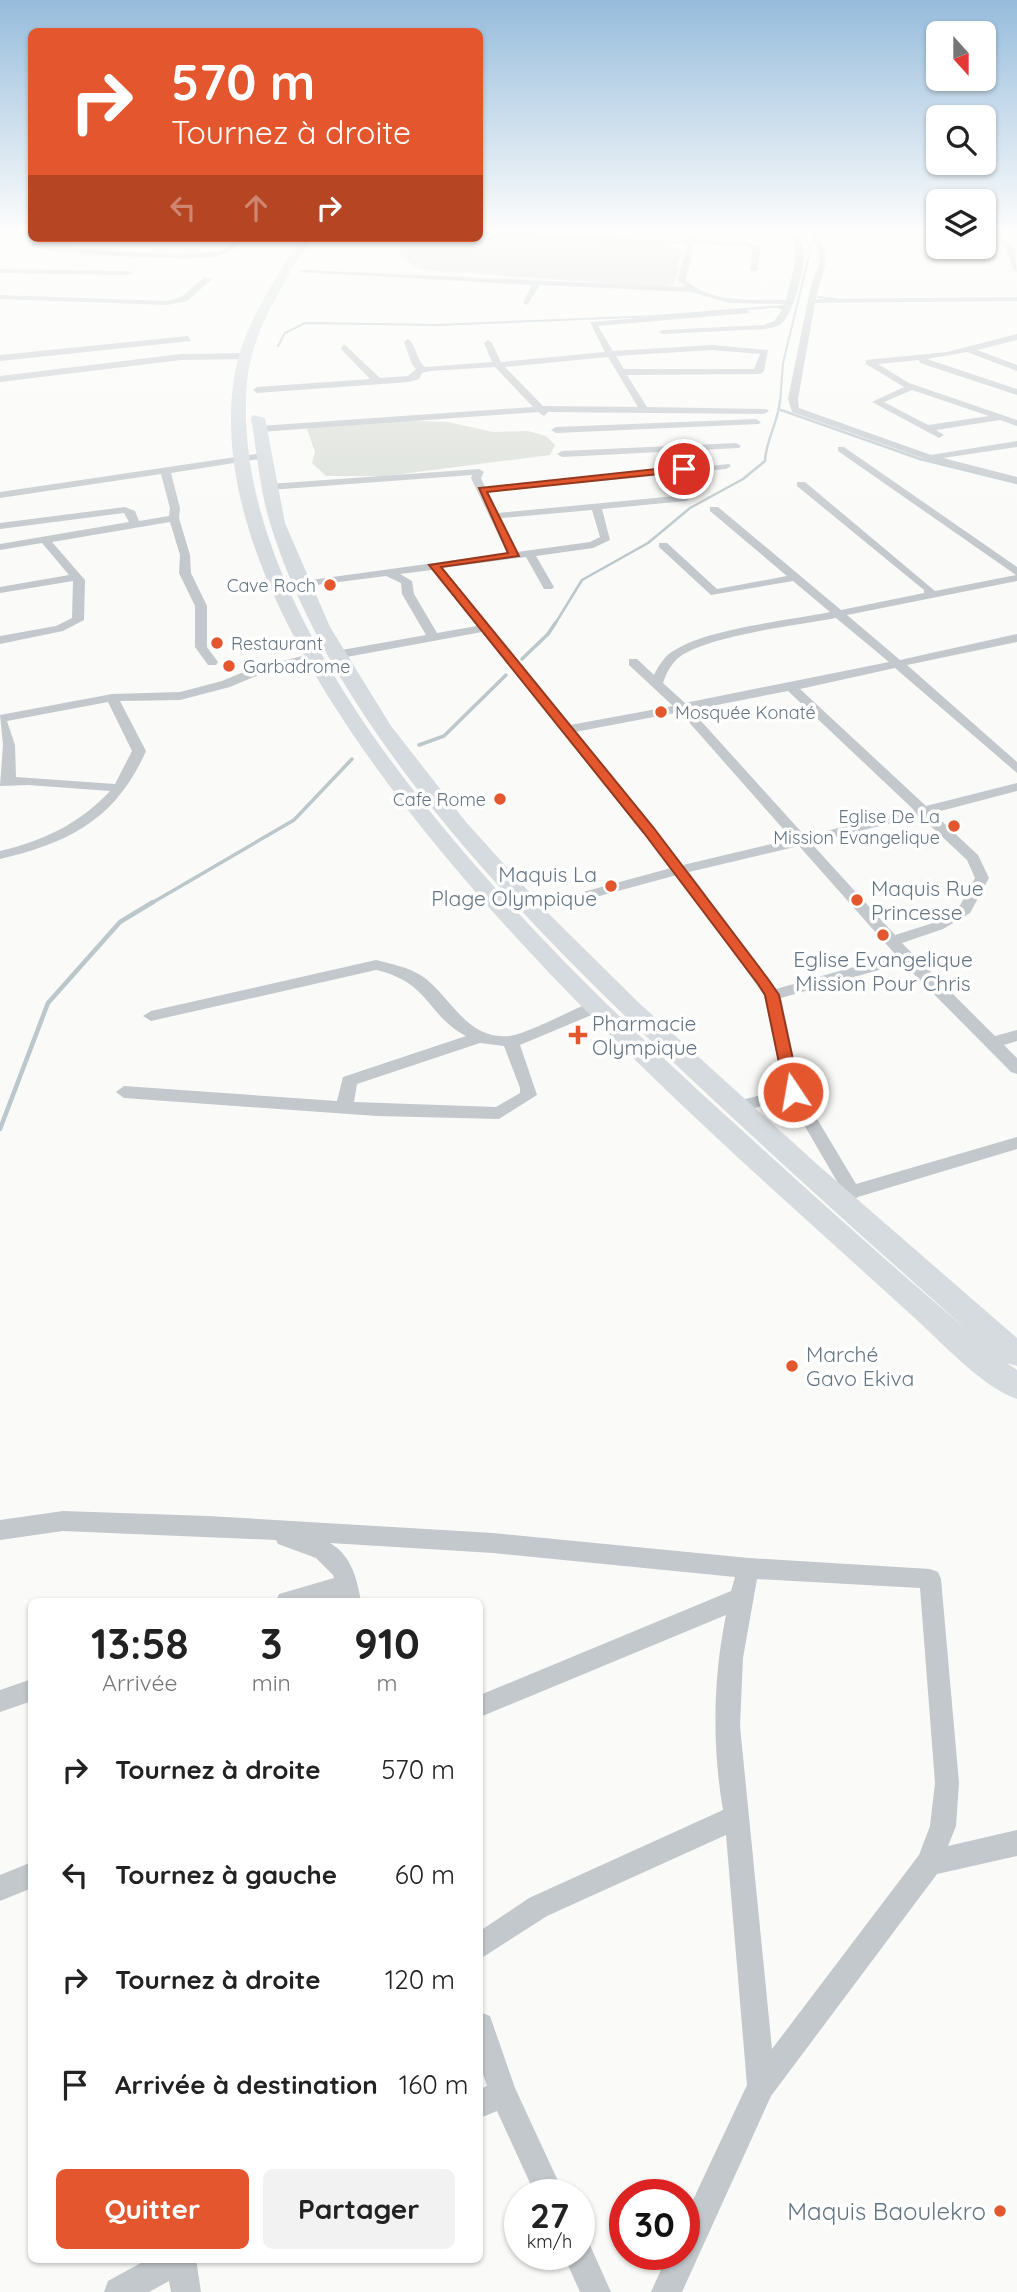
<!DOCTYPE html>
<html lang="fr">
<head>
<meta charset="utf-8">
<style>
  body { margin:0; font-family:Quicksand,sans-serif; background:#f2f2f2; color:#222; height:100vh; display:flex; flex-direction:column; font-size:26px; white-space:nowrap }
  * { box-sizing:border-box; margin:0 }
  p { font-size:23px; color:#767676 }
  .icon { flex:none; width:38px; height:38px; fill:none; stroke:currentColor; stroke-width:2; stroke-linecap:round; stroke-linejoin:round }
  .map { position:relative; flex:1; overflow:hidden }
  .panel { position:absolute; left:28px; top:1598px; width:455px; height:665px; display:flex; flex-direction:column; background:#fff; border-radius:10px; box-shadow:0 2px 5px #0004 }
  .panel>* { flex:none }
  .banner { position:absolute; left:28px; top:28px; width:455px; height:214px; border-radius:10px; box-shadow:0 2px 5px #0004; background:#e4572e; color:#fff; overflow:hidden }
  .needle { width:46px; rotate:159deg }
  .fabs { position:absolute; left:926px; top:21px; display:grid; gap:14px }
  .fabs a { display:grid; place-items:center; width:70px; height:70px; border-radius:10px; background:#fff; box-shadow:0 2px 5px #0004; font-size:35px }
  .speed { position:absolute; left:504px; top:2179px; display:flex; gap:14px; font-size:35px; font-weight:700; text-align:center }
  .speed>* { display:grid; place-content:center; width:91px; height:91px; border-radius:50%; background:#fff; box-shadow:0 2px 5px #0004; line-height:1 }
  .speed small { font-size:18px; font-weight:400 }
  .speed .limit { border:10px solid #d22; background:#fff; color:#111 }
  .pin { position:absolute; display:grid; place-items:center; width:60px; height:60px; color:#fff; margin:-30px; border:4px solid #fff; border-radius:50%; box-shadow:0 2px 7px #0007 }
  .me { position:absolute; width:77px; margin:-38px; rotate:348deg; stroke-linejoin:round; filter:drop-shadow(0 0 5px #0008) }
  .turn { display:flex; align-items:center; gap:24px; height:147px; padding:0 28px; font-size:32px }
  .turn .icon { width:91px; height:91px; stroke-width:2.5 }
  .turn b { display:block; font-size:49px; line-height:60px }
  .lanes { display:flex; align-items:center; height:66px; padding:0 28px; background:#0003; justify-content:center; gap:35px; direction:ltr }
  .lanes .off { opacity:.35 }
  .eta { display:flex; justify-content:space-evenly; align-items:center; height:119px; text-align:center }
  .eta b { font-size:42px; font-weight:700; line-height:49px }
  .button { display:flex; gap:14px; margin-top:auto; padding:14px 28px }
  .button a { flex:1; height:80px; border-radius:10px; background:#e4572e; color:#fff; font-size:28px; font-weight:700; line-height:80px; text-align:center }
  .button a+a { background:#f2f2f2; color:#222 }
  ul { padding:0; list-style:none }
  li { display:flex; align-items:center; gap:21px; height:105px; padding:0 28px }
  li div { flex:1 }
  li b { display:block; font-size:26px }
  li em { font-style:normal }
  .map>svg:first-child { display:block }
  .green { fill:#dadfd7 }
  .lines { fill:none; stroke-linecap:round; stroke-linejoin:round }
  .stream-far3 { stroke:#bbc7cb; stroke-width:2 }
  .stream-far2 { stroke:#bbc7cb; stroke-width:2.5 }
  .stream-far1 { stroke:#bbc7cb; stroke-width:3.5 }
  .stream { stroke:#bbc7cb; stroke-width:4.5 }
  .minor { fill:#c3c8cc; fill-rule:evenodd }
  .primary { fill:#d6dbdf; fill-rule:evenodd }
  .route { fill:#e4572e; stroke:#94391e; stroke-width:2 }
  .poi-dot { fill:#e4572e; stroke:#fff; stroke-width:2.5 }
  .labels { text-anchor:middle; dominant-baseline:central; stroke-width:7; stroke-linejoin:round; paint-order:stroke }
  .far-poi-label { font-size:18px; fill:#657683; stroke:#fff; text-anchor:end }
  .poi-label { font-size:21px; fill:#657683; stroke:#fff; text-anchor:start }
  .near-poi-label { font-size:24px; fill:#657683; stroke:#fff; text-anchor:end }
</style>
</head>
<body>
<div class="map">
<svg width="1017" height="2292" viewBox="0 0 1017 2292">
  <rect width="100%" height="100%" fill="#fafaf8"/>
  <g class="green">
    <path d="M480,231C519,233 658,234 685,251L677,264L679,270L673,285L661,287L438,271L419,269L400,256L403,238H480Z"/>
    <path d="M402,420L448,422L493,432L528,431L546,436L555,445L550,455L386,476H326L312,463L315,452L307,429L319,425Z"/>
  </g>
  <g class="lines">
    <g class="stream-far3">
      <path d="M818,297L837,299"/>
      <path d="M278,346L285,333L305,323L438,325L656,316L785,306"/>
      <path d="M780,403L783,363L810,252V246L799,229"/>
    </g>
    <g class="stream-far2">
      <path d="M781,410L920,459L1017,483"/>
      <path d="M555,624L582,580L648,543L690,508L743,479L765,461C766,439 778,423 780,401"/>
    </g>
    <g class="stream-far1">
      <path d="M522,659L548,634L556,622"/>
      <path d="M419,745L444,736L506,675"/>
      <path d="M150,904L294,820L352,759"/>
    </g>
    <path class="stream" d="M0,1129L48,1003L120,922L153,902"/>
    <g class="minor">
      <path d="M786,229H793C799,235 802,241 803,249C806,266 794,313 781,324C777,327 770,328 765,329L663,334L659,332L663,330L764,325L774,321L782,310L777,308L785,304L729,303L691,292L540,285L527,305L523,303L532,285L300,272L304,270L685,287L678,280L687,244L480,237V233L688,240L693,231L697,233L695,240L747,242L761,248L758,270L754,272L750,270L753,249L746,246L694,244L686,280C711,304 753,299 786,300C791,274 804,252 786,229Z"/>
      <path d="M807,229H814C835,263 823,264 816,299L1017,297V301L815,303L798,399L799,408L931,455L1017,441V447L943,458L1017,477V483L925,459L792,412L788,399L811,285L820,261L817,246Z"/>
      <path d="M984,229H992L1014,248L1017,272L1013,270L1008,251Z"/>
      <path d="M235,238H243C234,250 227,255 212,257C189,261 45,254 28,246L32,244C65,246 208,263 229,247C232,245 233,241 235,238Z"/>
      <path d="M0,269L129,271L133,273L129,275L0,273Z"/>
      <path d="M205,277L212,279L187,301L167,305L0,299V295L167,301L181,297Z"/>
      <path d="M747,309L750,313L598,326L613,351L712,345L768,350L764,371L760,374L627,375L647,407L767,409L769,411L764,414L548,412L544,416L538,412L259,432L254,429L259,426L533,407L495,367L430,371L422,373L419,379L409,382L257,393L253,390L257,387L370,379L341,349L344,344L380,378L408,376L416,369L412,364L404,342L408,339C417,345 416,360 425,367L492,362L484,343L488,340L492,343L501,362L605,352L590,322ZM712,350L760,354L754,369H624L616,356ZM608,357L638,407L543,406L505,367Z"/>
      <path d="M1017,334V340L977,350L1017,365V371L967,352L927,359L1017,389V395L920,363L919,360L878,364L909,383L1017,420V426L1000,420L936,430L944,435L939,438L872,402L904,387L866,364V360L947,352ZM912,390L989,416L928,425L884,402Z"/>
      <path d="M188,336L191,341L0,361V355Z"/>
      <path d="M181,354L246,353L250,356L246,359L181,360L0,382V376Z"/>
      <path d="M756,419L761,422L759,424L556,433L551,430L556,427Z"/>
      <path d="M736,443L741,446L739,448L562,457L557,454L562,451Z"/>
      <path d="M838,447H844L1017,567V581L847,615L900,660L1017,634V642L907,665L1017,762V773L895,668L800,689L926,806L1017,783V791L933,813L978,855L989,878L970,913L943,929L902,943L995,1036L1017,1030V1041L1004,1045L1017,1058V1074L1011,1072L903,963L781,998L801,1092L856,1184L1017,1137V1149L858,1197L840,1208L834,1206L831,1201L842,1190L789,1099L736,1113L727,1107L730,1103L784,1089L764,995L677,875L533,914L526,910L528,907L671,868L482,632L336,659L330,655L336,651L426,635L402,594L401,583L386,576L300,587L296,586V582L507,553L471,478L472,475L269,490L264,487L269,484L479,469L484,472L481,478L485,487L729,464L731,466L726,469L488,492L498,513L686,495L691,498L686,501L602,509L610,540L593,548L536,556L554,587L552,589H544L526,557L442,568L570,725L673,706L629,665V659H637L654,675C659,665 665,655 675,650C710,628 787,621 830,612L793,581L711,595L659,547V543H667L717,589L787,576L710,511V507H718L841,610L924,593V590L797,486V482H805L935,591L1016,575L838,451ZM592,510L600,537L590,542L517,552L501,518ZM432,570L477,626L437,633L414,594L412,581L400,574ZM836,618L889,662L685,703L663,683C666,674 670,666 677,659C703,636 799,625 836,618ZM788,691L914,810L805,836L691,710ZM680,712L792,839L683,865L575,732ZM920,816L967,860L975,878L959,907L933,923L895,935L811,843ZM799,846L886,944L896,955L776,989L689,872Z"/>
      <path d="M263,453L266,454V458L171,473L180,508L179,518L190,555L191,573L207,606V647L218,662L216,665H208L195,647V606L179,573L180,555L170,522L52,542L85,580L84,620L63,631L0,644V636L56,626L72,618L73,581L0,593V587L69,575L42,543L0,550V544L129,522L124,513L0,529V523L125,507L135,511L139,521L169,516L170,508L161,474L0,498V492Z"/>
      <path d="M315,653L321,657L319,660L261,674L230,687L180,700L120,701L146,751C116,819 69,843 0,859V851C43,841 79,824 110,791L28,785L0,786L3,745L0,715L112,694L180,692L222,681L253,668ZM108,702L132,751L115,784L16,777L15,745L7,721Z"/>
      <path d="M376,960C392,964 408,967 422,976C451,996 466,1040 509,1036C524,1035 572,1010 589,1003L595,1002L603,1007L601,1011L520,1045L537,1095L499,1119L377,1116L124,1098L116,1092L124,1086L337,1101L343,1077L466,1036C427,1016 430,982 376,970L151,1021L143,1016L151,1011ZM480,1043L504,1046L520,1088V1093L496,1107L354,1102L357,1084Z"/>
      <path d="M63,1511L208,1516L493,1533L749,1558L930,1569L938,1572L941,1579L959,1783L956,1826L948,1846L1017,1830V1856L937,1874L771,2096L682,2292H651L668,2254H684V2219L747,2085L726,1835L547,1916L480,1959V1931L529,1898L723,1810C712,1747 713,1678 726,1615L480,1717V1695L731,1591L735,1577L493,1553L330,1543C351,1555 357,1578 361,1601H339L338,1598L324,1601H276L279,1594L334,1578L333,1575L316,1558L278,1544L276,1540L63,1531L0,1540V1520ZM757,1579L920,1588L935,1783L930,1826L919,1855L772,2049L740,1726L743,1658Z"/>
      <path d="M32,1679V1701L0,1712V1690Z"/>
      <path d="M32,1862V1888L0,1901V1875Z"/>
      <path d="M480,2012L490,2016L515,2088L564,2194H535L497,2111L480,2118V2089L487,2086L480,2065Z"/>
      <path d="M579,2240L589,2243L611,2292H580L563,2254H579Z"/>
      <path d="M148,2259H196L201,2292H171L169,2281L149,2292H104L108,2281Z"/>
    </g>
    <path class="primary" d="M301,238H311C285,282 251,330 247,383C224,652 560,966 744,1132C817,1199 892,1266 968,1331C869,1242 769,1153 673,1062C521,918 333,728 270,523C260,490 257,452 251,418L253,415L265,418L285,523L330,627L391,726L466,822L550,915L638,1002L819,1166L1017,1338V1366L1007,1363L1017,1370V1399C984,1388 945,1346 918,1321C872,1279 826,1238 780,1196C593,1025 192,655 234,378C242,327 274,281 301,238Z"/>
  </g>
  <linearGradient id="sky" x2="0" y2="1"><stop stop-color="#96bcdc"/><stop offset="0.42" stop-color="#fdfdfc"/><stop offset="1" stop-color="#fdfdfc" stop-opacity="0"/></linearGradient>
  <rect width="1017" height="550" fill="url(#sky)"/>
  <path class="route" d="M684,466L688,471L487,492L519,556L441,567L653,827L768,979L779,995L800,1092L793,1097L785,1092L765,995L758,984L644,833L429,565L508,553L479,488Z"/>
  <g class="poi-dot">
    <circle cx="330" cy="585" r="7"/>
    <circle cx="217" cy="643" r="7"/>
    <circle cx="229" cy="666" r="7"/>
    <circle cx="661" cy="712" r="7"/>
    <circle cx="500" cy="799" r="7"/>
    <circle cx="954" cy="826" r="7"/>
    <circle cx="611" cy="886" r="7"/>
    <circle cx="857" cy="900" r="7"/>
    <circle cx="883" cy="935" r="7"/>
    <path d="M574.5 1024.5h7v7h7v7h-7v7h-7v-7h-7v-7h7z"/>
    <circle cx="792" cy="1366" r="7"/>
    <circle cx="1000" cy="2211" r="7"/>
  </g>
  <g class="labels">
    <g class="far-poi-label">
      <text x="316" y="585">Cave Roch</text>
      <text x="231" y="643" text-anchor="start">Restaurant</text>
      <text x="243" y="666" text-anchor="start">Garbadrome</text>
      <text x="675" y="712" text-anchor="start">Mosquée Konaté</text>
      <text x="486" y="799">Cafe Rome</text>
      <text x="940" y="816">Eglise De La<tspan x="940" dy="21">Mission Evangelique</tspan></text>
    </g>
    <g class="poi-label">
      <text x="597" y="874" text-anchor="end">Maquis La<tspan x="597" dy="24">Plage Olympique</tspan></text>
      <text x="871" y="888">Maquis Rue<tspan x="871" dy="24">Princesse</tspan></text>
      <text x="883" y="959" text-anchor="middle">Eglise Evangelique<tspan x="883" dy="24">Mission Pour Chris</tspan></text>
      <text x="592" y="1023">Pharmacie<tspan x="592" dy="24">Olympique</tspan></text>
      <text x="806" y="1354">Marché<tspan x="806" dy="24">Gavo Ekiva</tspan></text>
    </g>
    <g class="near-poi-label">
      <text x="986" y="2211">Maquis Baoulekro</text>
    </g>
  </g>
</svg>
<div class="fabs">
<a><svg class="needle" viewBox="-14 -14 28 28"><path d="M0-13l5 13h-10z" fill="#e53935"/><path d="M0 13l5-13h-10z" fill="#767676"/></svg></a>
<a><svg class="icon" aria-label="search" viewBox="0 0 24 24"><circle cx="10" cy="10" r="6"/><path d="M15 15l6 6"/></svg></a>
<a><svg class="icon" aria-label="layers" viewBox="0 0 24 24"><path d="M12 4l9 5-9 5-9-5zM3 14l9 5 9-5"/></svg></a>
</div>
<div class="speed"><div>27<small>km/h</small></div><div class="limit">30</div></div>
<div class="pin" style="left:684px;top:469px;background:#d93025"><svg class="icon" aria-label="arrive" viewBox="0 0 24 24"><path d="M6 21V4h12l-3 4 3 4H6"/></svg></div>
<svg class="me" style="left:793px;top:1092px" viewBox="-20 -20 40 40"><circle r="17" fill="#e4572e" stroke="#fff" stroke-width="3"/><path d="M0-11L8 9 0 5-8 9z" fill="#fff"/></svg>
<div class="banner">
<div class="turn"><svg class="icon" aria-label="right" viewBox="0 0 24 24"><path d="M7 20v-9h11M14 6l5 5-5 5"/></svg><div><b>570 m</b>Tournez à droite</div></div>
<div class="lanes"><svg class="icon off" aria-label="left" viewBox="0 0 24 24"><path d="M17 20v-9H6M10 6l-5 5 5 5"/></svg><svg class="icon off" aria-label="ahead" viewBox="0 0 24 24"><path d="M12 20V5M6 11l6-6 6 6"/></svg><svg class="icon" aria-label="right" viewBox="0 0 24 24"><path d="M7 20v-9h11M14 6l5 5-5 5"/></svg></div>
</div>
<section class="panel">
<div class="eta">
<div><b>13:58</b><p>Arrivée</p></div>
<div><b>3</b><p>min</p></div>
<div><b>910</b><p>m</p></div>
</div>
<ul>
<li><svg class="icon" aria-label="right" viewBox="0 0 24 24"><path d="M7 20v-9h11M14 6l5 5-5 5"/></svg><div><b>Tournez à droite</b></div><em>570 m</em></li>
<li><svg class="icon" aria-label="left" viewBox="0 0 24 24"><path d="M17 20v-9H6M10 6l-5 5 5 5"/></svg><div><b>Tournez à gauche</b></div><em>60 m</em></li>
<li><svg class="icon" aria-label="right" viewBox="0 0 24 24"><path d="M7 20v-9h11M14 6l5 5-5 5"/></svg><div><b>Tournez à droite</b></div><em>120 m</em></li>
<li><svg class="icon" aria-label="arrive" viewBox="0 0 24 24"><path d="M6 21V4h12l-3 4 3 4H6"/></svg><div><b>Arrivée à destination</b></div><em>160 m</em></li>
</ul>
<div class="button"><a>Quitter</a><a>Partager</a></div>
</section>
</div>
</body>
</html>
